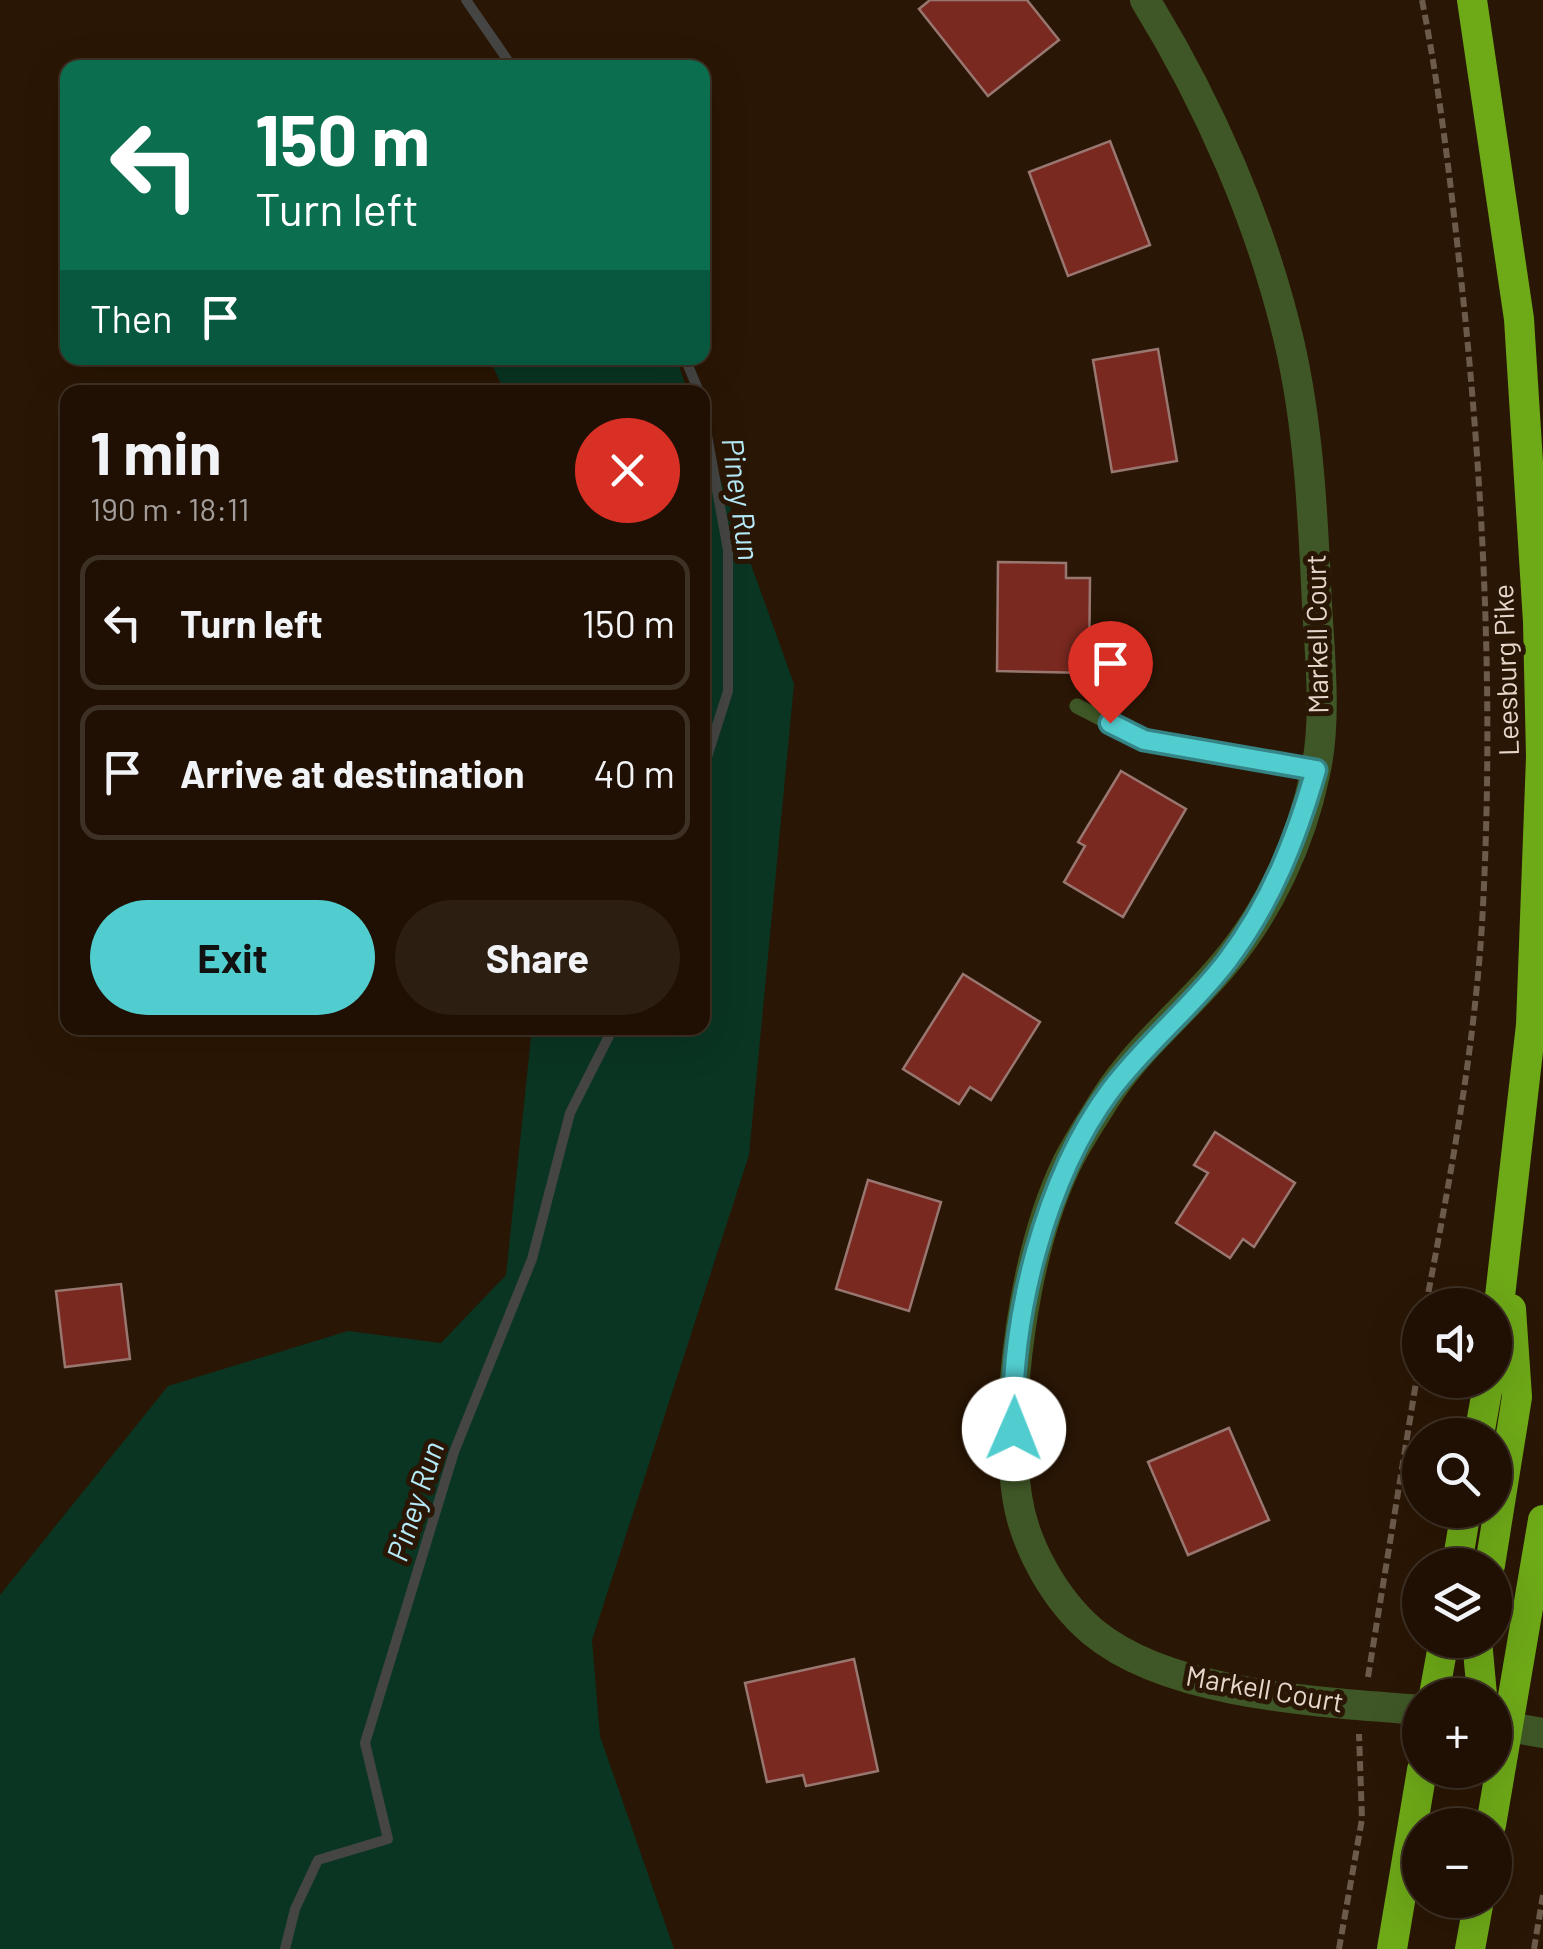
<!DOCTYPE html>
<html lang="en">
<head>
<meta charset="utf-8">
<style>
  body { margin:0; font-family:Barlow,sans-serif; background:#2d1e12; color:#f1f3f6; height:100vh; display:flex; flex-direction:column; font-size:38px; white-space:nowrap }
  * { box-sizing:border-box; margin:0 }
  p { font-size:32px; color:#a29d9a }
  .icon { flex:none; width:55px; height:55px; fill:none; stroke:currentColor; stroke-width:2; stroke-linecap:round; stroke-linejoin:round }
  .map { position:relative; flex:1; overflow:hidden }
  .details { position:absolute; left:60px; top:385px; width:650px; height:650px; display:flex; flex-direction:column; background:#201003; border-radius:20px; box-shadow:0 10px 40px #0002,0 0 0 2px #3d3025 }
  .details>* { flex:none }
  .top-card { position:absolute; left:60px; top:60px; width:650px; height:305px; border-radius:20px; box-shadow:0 10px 40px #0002,0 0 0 2px #3d3025; background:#0b6e4f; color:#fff; overflow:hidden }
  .controls { position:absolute; left:1402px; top:1288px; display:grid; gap:20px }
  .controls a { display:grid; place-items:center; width:110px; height:110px; border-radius:50%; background:#201003; box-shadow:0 10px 40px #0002,0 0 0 2px #3d3025; font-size:50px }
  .pin { position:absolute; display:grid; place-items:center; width:85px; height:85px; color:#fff; margin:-102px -42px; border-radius:50% 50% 50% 0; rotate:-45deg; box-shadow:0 0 10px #0007 }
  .pin .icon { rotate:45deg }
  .me { position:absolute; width:110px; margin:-55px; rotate:1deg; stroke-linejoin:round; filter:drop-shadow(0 0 8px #0008) }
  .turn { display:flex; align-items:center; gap:35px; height:210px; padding:0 30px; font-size:45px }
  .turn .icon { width:130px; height:130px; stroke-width:2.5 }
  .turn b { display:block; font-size:70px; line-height:85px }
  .then { display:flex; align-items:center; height:95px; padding:0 30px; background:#0003; gap:20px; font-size:38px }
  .round { display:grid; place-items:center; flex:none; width:105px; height:105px; border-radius:52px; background:#2d1e12 }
  .head { display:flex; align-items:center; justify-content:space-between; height:170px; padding:0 30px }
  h1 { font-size:60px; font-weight:700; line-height:75px }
  .action { display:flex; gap:20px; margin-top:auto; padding:20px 30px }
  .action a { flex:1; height:115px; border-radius:60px; background:#52cdcf; color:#111; font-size:40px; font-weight:700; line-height:115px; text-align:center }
  .action a+a { background:#2d1e12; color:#f1f3f6 }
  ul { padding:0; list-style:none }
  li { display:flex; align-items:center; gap:30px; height:135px; margin:0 20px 15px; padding:0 10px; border:5px solid #3d3025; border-radius:20px }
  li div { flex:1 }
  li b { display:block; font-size:38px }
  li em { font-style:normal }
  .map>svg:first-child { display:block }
  .green { fill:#0a3522 }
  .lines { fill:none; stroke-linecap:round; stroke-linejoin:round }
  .stream { stroke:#454544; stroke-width:10 }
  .building { fill:#792920; stroke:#997771; stroke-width:2.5 }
  .path { stroke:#6c5a4b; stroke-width:6; stroke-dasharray:10 5; stroke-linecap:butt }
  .lane { stroke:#3f5726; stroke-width:15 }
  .street { stroke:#3f5726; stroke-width:30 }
  .highway { stroke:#6ea918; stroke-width:30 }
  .route-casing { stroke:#358587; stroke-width:25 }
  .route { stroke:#52cdcf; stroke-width:18 }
  .labels { text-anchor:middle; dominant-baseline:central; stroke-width:10; stroke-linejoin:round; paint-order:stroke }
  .street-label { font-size:28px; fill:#e6d7cc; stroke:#2a1604 }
  .water-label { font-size:30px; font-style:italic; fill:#b5eaf9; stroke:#2a1604 }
</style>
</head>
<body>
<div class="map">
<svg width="1543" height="1949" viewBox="0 0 1543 1949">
  <rect width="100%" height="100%" fill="#2a1604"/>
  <g class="green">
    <path d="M489,358H676L688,392H505Z"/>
    <path d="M703,431L794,684L749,1155L592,1640L600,1736L674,1949H0V1595L168,1386L348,1331L441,1343L506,1275L532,1028H702Z"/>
  </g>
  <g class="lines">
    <g class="stream">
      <path d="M466,0L513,68"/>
      <path d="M685,358L699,392"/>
      <path d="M702,408L728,550V691L702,773"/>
      <path d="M285,1949L295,1909L318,1860L388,1839L365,1743L454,1452L532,1259L570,1113L613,1028"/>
    </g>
  </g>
  <g class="building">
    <path d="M930,0H1027L1059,40L988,96L919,9Z"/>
    <path d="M1110,141L1150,245L1068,276L1029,172Z"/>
    <path d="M1158,349L1177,461L1112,472L1093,360Z"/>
    <path d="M998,562L1066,563V578H1090L1089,673L997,671Z"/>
    <path d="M1121,771L1186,809L1123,917L1064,882L1085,846L1078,842Z"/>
    <path d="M963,974L1040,1022L991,1100L970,1087L959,1104L903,1069Z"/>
    <path d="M1215,1132L1295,1183L1254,1247L1243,1239L1230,1258L1176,1223L1208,1173L1194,1165Z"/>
    <path d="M868,1180L941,1202L909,1311L836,1289Z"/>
    <path d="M121,1284L130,1359L65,1367L56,1291Z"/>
    <path d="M1229,1428L1269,1520L1188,1555L1148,1462Z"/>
    <path d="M854,1659L878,1771L806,1786L803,1775L767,1782L745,1683Z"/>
  </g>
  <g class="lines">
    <g class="path">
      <path d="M1422,0C1442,101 1453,204 1464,306C1485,512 1494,718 1482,924C1474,1052 1450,1179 1426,1305"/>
      <path d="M1368,1677L1420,1358"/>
      <path d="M1339,1949L1362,1819L1359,1734"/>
      <path d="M1534,1949L1543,1895"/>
    </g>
    <path class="lane" d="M1077,706L1143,740L1316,770"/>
    <g class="street">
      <path d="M1145,0C1209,104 1261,222 1289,341C1309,427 1313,517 1317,605C1320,659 1327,721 1315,774C1301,841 1269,911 1224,964C1186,1010 1137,1048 1105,1099C1092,1120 1078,1141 1067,1163C1025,1250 1003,1400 1017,1496C1024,1545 1055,1600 1093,1632C1170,1696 1324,1702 1420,1710"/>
      <path d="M1508,1727L1543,1733"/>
    </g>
    <g class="highway">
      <path d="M1472,0L1519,319L1538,622L1541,757L1531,1025L1495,1340"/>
      <path d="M1479,1435L1489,1380"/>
      <path d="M1457,1565L1466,1510"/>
      <path d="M1490,1565L1517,1397L1511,1309"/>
      <path d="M1477,1640L1482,1695"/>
      <path d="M1434,1695L1444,1640"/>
      <path d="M1491,1825L1543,1520"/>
      <path d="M1392,1949L1422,1770"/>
      <path d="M1470,1949L1479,1900"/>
    </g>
  </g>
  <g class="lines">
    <g class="route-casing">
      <path id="route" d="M1014,1429C1008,1323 1046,1177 1110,1091C1145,1044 1192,1007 1227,961C1271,903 1296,839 1316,770L1144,740L1110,723"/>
    </g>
    <use href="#route" class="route"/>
  </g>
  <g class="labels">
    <g class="street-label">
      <text transform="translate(1316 634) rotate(-91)">Markell Court</text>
      <text transform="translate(1505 670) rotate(-92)">Leesburg Pike</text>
      <text transform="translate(1265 1688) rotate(10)">Markell Court</text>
    </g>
    <g class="water-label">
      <text transform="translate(742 499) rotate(82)">Piney Run</text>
      <text transform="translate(414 1501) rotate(-72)">Piney Run</text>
    </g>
  </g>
</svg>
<div class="controls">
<a><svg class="icon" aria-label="sound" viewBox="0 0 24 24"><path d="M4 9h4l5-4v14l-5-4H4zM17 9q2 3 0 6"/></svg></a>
<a><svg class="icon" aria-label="search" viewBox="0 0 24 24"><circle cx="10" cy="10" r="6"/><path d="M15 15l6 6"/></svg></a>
<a><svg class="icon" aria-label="layers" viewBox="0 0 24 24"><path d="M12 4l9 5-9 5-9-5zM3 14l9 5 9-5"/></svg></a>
<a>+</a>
<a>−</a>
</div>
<div class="pin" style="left:1110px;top:723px;background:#d93025"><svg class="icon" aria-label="arrive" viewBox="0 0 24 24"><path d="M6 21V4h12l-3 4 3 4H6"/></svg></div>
<svg class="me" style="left:1014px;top:1429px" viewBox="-20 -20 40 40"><circle r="19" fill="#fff"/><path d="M0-13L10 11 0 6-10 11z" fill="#52cdcf"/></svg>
<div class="top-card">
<div class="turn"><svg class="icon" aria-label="left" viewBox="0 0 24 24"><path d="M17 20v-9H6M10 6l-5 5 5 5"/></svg><div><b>150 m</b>Turn left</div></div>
<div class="then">Then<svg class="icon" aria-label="arrive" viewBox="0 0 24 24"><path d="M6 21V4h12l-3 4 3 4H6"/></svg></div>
</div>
<section class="details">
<div class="head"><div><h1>1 min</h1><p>190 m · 18:11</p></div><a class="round" style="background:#d93025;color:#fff"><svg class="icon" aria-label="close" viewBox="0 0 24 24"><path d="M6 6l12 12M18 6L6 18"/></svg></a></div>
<ul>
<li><svg class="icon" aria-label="left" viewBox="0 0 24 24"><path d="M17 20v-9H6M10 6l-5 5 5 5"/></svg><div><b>Turn left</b></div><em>150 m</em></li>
<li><svg class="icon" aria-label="arrive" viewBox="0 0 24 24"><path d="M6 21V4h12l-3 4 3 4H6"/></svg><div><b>Arrive at destination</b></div><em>40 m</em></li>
</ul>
<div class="action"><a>Exit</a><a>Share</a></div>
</section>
</div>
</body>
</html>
